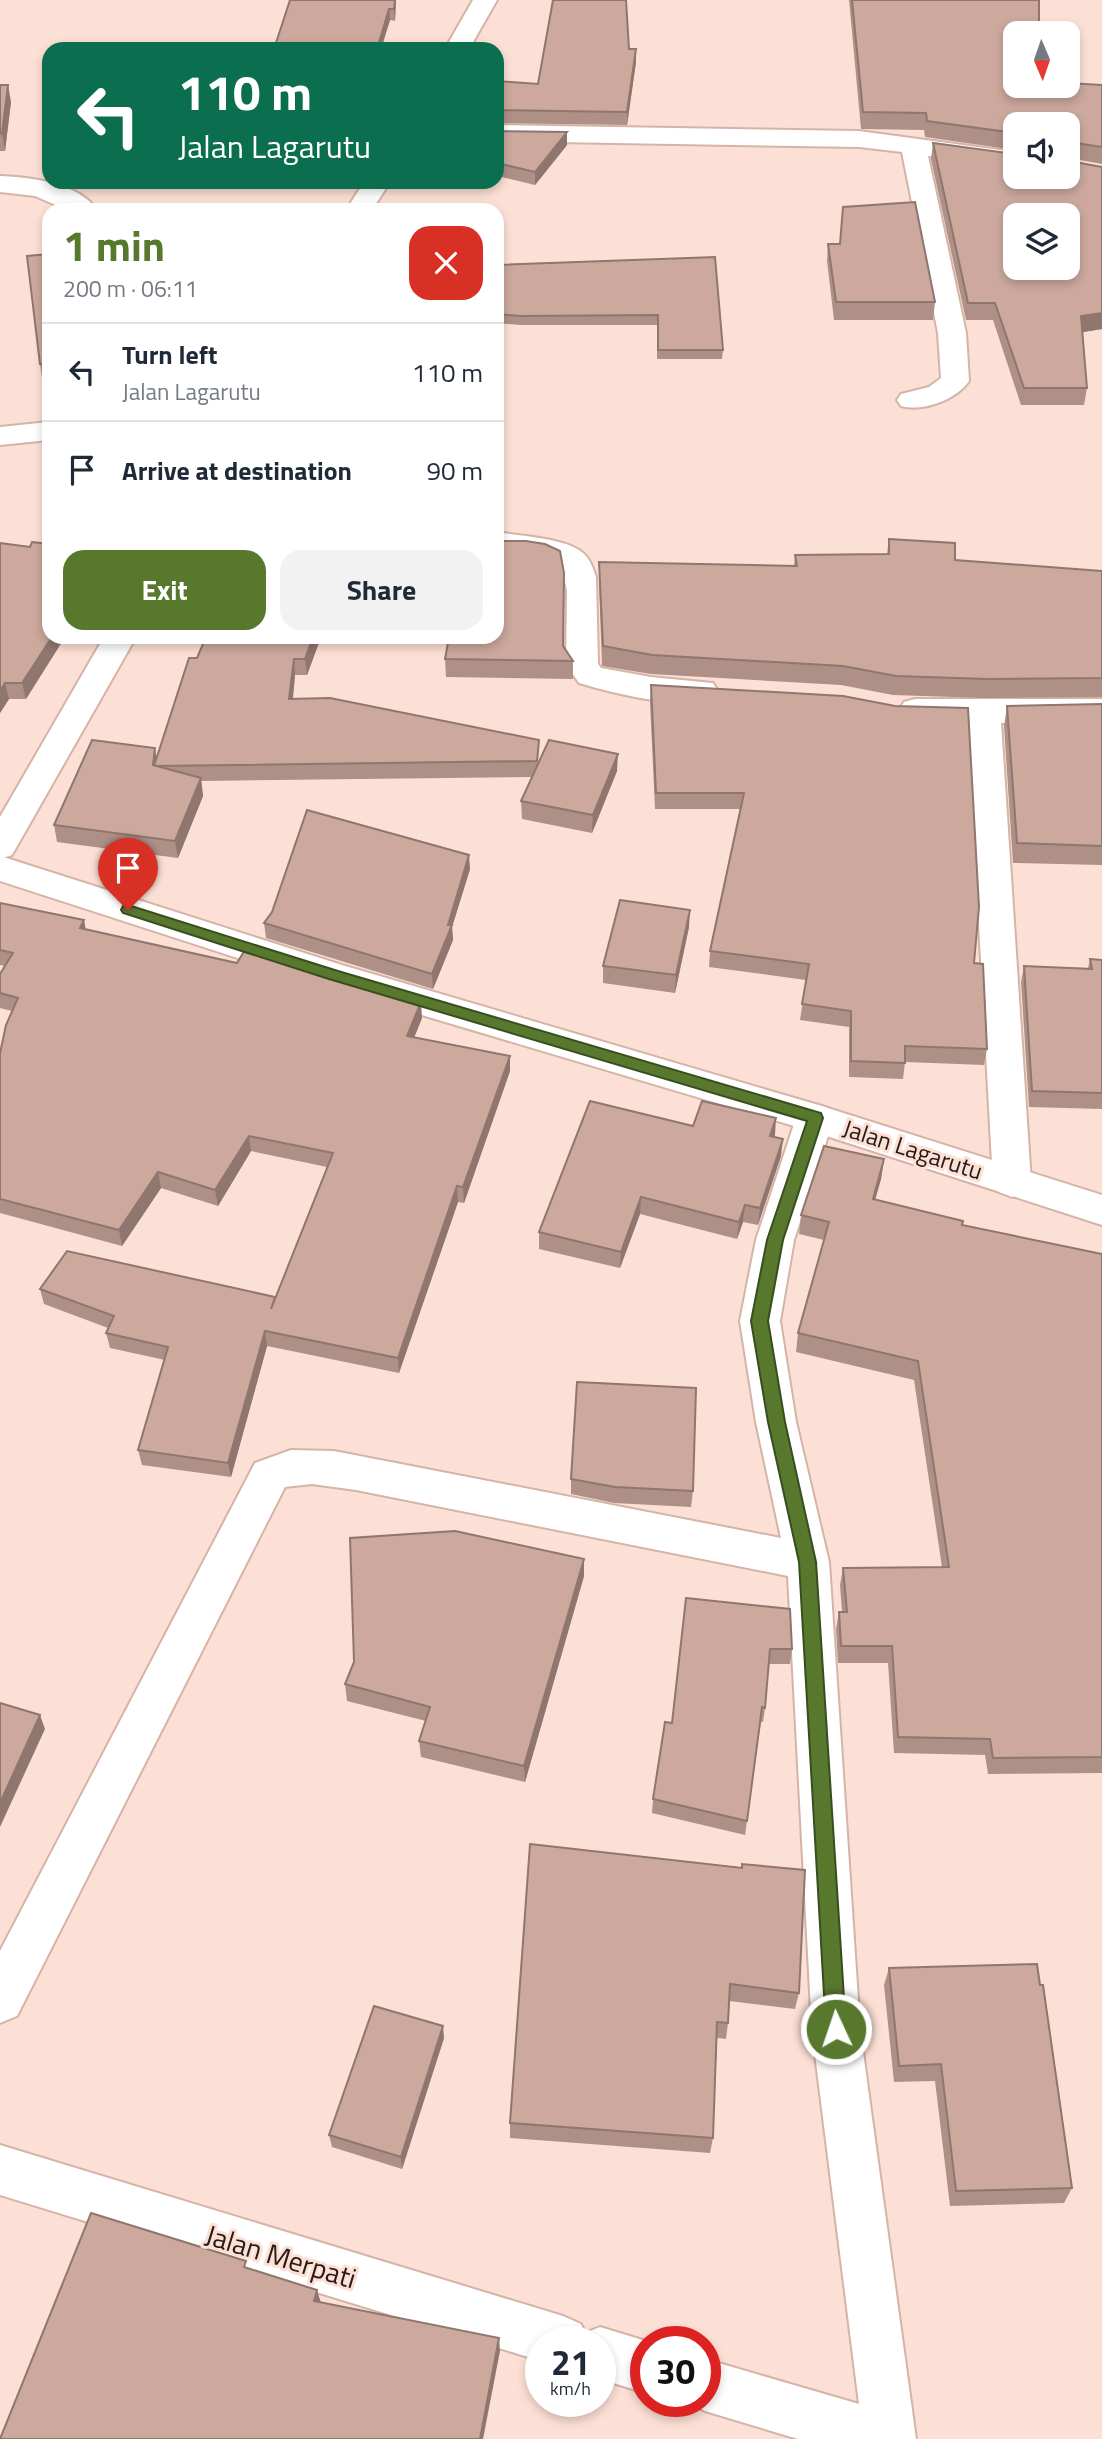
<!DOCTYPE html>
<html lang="en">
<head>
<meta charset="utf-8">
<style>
  body { margin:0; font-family:"Titillium Web",sans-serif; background:#f2f2f3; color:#1f2937; height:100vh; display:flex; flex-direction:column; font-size:26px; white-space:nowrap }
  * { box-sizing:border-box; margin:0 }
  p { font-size:23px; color:#747a83 }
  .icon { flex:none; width:38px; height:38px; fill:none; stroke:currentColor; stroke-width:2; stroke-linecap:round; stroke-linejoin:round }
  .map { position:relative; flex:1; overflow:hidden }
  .details { position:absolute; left:42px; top:203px; width:462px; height:441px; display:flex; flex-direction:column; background:#fff; border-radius:21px; box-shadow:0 4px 10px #0003 }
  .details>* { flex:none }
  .hud { position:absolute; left:42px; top:42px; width:462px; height:147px; border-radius:21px; box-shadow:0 4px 10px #0003; background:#0b6e4f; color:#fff; overflow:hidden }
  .needle { width:46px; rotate:178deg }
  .fabs { position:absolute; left:1003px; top:21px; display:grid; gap:14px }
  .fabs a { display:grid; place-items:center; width:77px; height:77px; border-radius:14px; background:#fff; box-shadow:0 4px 10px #0003; font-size:35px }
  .speed { position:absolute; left:525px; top:2326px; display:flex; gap:14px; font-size:35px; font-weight:700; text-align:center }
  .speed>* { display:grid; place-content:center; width:91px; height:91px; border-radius:50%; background:#fff; box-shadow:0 4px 10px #0003; line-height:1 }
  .speed small { font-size:18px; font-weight:400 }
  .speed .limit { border:10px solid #d22; background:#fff; color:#111 }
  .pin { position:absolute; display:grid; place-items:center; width:60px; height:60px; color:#fff; margin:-72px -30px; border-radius:50% 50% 50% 0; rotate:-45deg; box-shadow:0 0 7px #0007 }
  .pin .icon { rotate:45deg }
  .me { position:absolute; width:77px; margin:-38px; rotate:357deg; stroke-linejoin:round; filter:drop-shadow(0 0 5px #0008) }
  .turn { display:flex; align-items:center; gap:24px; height:147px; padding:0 21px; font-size:32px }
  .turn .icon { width:91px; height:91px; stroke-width:2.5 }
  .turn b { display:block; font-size:49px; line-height:60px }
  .round { display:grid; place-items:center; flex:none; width:74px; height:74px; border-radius:21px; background:#f2f2f3 }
  .summary { display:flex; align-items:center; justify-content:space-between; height:119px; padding:0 21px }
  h1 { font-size:42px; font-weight:700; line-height:52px; color:#58782e }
  .primary-button { display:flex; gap:14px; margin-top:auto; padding:14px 21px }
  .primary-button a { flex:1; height:80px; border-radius:21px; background:#58782e; color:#fff; font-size:28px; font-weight:700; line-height:80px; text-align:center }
  .primary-button a+a { background:#f2f2f3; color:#1f2937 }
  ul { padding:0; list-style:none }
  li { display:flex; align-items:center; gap:21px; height:98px; padding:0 21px; border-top:2px solid #e0e1e3 }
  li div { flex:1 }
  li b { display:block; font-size:26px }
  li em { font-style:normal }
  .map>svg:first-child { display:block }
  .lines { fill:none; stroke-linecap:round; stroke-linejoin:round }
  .minor-casing { stroke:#d6b3a7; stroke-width:4 }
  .tertiary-casing { stroke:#d6b3a7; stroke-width:4 }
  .minor { fill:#fff; fill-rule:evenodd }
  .tertiary { fill:#fff; fill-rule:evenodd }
  .wall { fill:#af9087 }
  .shaded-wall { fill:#8f766e }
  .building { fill:#cca89d; stroke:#8f766e; stroke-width:2; fill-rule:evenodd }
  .route { fill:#58782e; stroke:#394e1e; stroke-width:2 }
  .labels { text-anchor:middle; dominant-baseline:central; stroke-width:6; stroke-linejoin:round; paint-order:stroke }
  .street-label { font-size:24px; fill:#281b16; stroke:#fde0d5 }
  .near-street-label { font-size:28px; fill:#281b16; stroke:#fde0d5 }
</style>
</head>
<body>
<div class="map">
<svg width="1102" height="2439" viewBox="0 0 1102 2439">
  <rect width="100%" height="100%" fill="#fde0d5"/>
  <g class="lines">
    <g class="minor-casing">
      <g id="minor">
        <path d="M473,0H497L469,49H445Z"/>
        <path d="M497,125L859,131L1015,152V168L928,156L966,333L969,381C956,400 923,412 901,406L897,400L901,394L929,387L941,378L938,333L902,152L859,147L497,141Z"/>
        <path d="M0,176C30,177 79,183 97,210H67L35,196L0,192Z"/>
        <path d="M364,182H390L372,210H346Z"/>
        <path d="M49,422V440L0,445V427Z"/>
        <path d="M497,532C518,536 567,538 583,553C590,559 593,568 596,577L598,664L601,668L651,677L713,683L718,691L713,699C676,709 616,694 579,683L566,664L567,591L562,567L546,559L497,552Z"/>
        <path d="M104,637H136L12,855L0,859V817Z"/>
        <path d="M915,699H1102V721L1001,723L1031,1182L1025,1192L1012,1197L999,1192L993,1182L968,722L915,721L904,718L899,710L904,702Z"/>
        <path d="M815,1104L828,1108L834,1118L794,1240L780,1321L796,1422L829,1562L860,2030L916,2439H798L705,2411L686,2401H705V2359L859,2404L812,2030L788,1576L356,1490L312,1484L285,1487L17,2016L0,2023V1951L255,1463L291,1450L334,1451L781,1538L756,1422L740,1321L756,1240L796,1118L802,1108Z"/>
        <path d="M0,2145L563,2316L581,2324L585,2333L600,2327L646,2341V2393L600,2379V2342H541V2361L0,2195Z"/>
      </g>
    </g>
    <g class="tertiary-casing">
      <path id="tertiary" d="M0,856L342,965L815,1104L1102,1195V1225L811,1131L321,985L0,881Z"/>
    </g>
    <use href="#minor" class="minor"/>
    <use href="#tertiary" class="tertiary"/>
  </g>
  <g class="wall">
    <path d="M290,0H396L395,21L390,20L381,49H274Z"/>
    <path d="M849,0H1039L1015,86L1102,85V164L1069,158V161L1102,167V329L1082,332L1087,388L1084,405H1021L993,320H966L931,159L933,143L1068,177L1015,124V150L925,137L924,130L861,129Z"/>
    <path d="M629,49L636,62L627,125L497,123V81L538,84Z"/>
    <path d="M0,85L11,102L5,151H0Z"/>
    <path d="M497,131L567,145L535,185L497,176Z"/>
    <path d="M828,244L935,302L933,320H834L827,261Z"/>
    <path d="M49,254V377L42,378L40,364Z"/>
    <path d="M715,257L723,350L722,359H657V325H520L497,323V265Z"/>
    <path d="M889,539L955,560L1102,571V697L984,698L893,695L841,685L651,674L602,666L599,582V562L794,566L795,555L887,554Z"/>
    <path d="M0,543L49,637H65L26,699H9L0,713Z"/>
    <path d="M321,637L307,675H295L293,699L539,740L538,763L617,771L592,833L522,819L521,801L532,777L201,781L203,796L178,858L57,842L54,825L157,759L197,658Z"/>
    <path d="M564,646L573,661V679L446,677L445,659Z"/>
    <path d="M651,685L974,963L987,1049L984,1065L905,1062L903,1079L849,1077V1027L800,1020L806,980L709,967L710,951L740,809H655L650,702Z"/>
    <path d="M1102,704V865L1013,863L1004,726L1007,706Z"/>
    <path d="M470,869L452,927L453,940L433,989L266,938L264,923Z"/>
    <path d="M0,903L86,929L422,1018L414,1038L510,1056V1071L464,1203L458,1202L399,1373L267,1346L231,1477L142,1465L138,1450L165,1360L110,1348L106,1333L108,1328L44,1304L40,1289L275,1297V1300L327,1167L251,1151L218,1206L161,1188L122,1246L0,1213V1053L12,1011L0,1008V974L5,966L0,965Z"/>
    <path d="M689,927L675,993L603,983V966Z"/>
    <path d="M1090,959L1102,960V1109L1029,1107L1021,982L1024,966L1088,968Z"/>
    <path d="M693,1126L775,1135L774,1137L781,1156L758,1225L743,1222L737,1239L640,1214L620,1268L539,1249V1232Z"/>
    <path d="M884,1159L881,1179L875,1199L962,1225L1102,1254V1773L988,1774L985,1755L894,1753L888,1663H838L836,1629L839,1612H842L840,1585L843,1568L942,1567L914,1380L796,1352L798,1333L824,1240L799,1234L801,1215Z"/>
    <path d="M571,1479L693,1491L691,1507L614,1503L571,1494Z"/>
    <path d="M584,1576L525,1782L421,1757L419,1741L426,1721L347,1701L345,1684Z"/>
    <path d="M686,1598L792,1649L790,1664H769L765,1708L763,1722H761L745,1835L652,1813L653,1799L672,1723Z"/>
    <path d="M530,1844L799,1993L795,2009L729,2001L728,2023L726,2039L717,2038L713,2138L710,2153L510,2138V2123Z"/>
    <path d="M889,1968L1040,1985L1072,2188L1064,2203L950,2206L935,2081L894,2082L884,1985Z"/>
    <path d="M444,2038L402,2169L332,2147L329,2135Z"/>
  </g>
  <g class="shaded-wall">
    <path d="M395,0H396L395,21L394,9Z"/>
    <path d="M389,9L390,20L381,49H377Z"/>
    <path d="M636,49V62L627,125V112Z"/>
    <path d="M8,85L11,102L5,151L2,133Z"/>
    <path d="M567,132V145L535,185V172Z"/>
    <path d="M1102,313V329L1078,333L1081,316Z"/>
    <path d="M52,637H65L26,699L22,683Z"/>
    <path d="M313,637H321L307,675L305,659Z"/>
    <path d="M294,659L295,675L291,714L289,699Z"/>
    <path d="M5,683L9,699L0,713V691Z"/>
    <path d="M155,748L158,766L153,765Z"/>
    <path d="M618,754L617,771L592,833L593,815Z"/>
    <path d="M201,778L203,796L178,858L175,841Z"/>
    <path d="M469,855L470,869L452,927L453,940L433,989L432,974Z"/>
    <path d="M690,910L689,927L675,993L676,975Z"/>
    <path d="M84,920L87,936L80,928Z"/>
    <path d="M421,1002L422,1018L408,1052L407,1036Z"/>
    <path d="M510,1056V1071L464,1203L463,1187Z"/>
    <path d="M776,1118L775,1135L768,1153L770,1136Z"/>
    <path d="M249,1136L251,1151L218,1206L215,1190Z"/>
    <path d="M783,1139L781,1156L758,1225L760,1208Z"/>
    <path d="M884,1159L881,1179L870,1218L873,1199Z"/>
    <path d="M158,1172L161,1188L122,1246L119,1230Z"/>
    <path d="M457,1186L458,1202L399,1373L398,1358Z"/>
    <path d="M641,1197L640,1214L620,1268L621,1252Z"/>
    <path d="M745,1205L743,1222L737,1239L739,1222Z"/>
    <path d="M265,1331L267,1346L231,1477L228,1463Z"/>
    <path d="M584,1559V1576L525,1782L524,1766Z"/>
    <path d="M40,1715L45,1729L0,1827V1803Z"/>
    <path d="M443,2026L444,2038L402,2169L401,2157Z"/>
    <path d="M317,2290L321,2303L314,2301Z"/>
    <path d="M499,2338L500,2351L483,2439H480Z"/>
  </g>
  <g class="building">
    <path d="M290,0H395L394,9H389L377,49H274Z"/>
    <path d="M553,0H626L629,49H636L627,112L497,110V81L538,84Z"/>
    <path d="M852,0H1039V33H1015V86H1068V83L1102,85V147L1069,142V161L1102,167V313L1081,316L1087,388H1024L995,303H968L933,143L1015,154V177H1068V124H1015V133L927,121L926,113L863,112ZM1015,215H1068V268H1015Z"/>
    <path d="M0,85H8L2,133L0,134Z"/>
    <path d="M497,131L567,132L535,172L497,163Z"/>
    <path d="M915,202L935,302H836L828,244H840L843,207Z"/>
    <path d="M49,254V364H40L27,256Z"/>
    <path d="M715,257L723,350H658V315L520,316L497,314V265Z"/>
    <path d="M889,539L955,543V560L1102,571V678L987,679L896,676L843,666L652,655L603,646L599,562L797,566L795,555L889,554Z"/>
    <path d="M497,541H526L545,544L560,551L564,573L563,646L573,661L445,659L449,637H497Z"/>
    <path d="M32,542L49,544V637H52L22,683H5L0,691V543L30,547Z"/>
    <path d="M206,637H313L305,659H294L289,699L330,698L539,740L537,761L154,766L189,658H197Z"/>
    <path d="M651,685L843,696L895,706L968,708L979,907L974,963L983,964L987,1049L905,1046V1063L851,1061V1011L802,1004L809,964L710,951L744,793H656Z"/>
    <path d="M1102,704V846L1017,843L1007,706Z"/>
    <path d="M92,740L155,748L153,765L201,778L175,841L54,825Z"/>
    <path d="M549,740L618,754L593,815L521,801Z"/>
    <path d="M307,810L469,855L448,925H452L432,974L264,923L272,912Z"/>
    <path d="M620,900L690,910L676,975L603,966Z"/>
    <path d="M0,903L84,920L80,928L237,963L246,948L421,1002L407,1036L510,1056L463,1187L457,1186L398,1358L265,1331L228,1463L138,1450L168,1347L106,1333L114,1316L40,1289L67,1251L275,1297L271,1309L333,1153L249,1136L215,1190L158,1172L119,1230L0,1199V1053L6,1025L18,998L0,993V974L13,953L0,950Z"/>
    <path d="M1090,959L1102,960V1093L1032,1091L1024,966L1092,969Z"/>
    <path d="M590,1101L693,1126L702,1101L776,1118L770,1136L783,1139L760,1208L745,1205L739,1222L641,1197L621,1252L539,1232Z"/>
    <path d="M824,1146L884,1159L873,1199L963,1221L962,1225L1102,1254V1757L993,1758L990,1739L898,1737L892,1646H841L839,1612H847L843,1568L949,1567L918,1361L798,1333L829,1222L801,1215Z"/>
    <path d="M577,1382L696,1388L693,1491L615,1487L571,1479Z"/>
    <path d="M455,1531L584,1559L524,1766L419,1741L430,1707L345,1684L354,1662L350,1538Z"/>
    <path d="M686,1598L790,1609L792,1649H770L765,1708L762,1707L747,1821L653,1799L665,1722L672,1723Z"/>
    <path d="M0,1703L40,1715L0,1803Z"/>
    <path d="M530,1844L742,1868V1864L805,1870L799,1993L730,1984L728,2023L717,2022L713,2138L510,2123Z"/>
    <path d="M1037,1964L1040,1985H1043L1072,2188L956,2191L941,2064L899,2066L889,1968Z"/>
    <path d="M374,2006L443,2026L401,2157L329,2135Z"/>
    <path d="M91,2213L246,2261L244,2267L317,2290L314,2301L499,2338L480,2439H0Z"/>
  </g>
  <path class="route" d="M128,905L338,971L821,1113L823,1118L783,1240L768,1321L785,1422L816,1562L846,2029L843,2036L836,2039L829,2036L826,2029L799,1562L768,1422L751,1321L767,1240L807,1121L329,979L123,913L121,910L123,906Z"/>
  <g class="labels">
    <g class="street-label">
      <text transform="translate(913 1149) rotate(18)">Jalan Lagarutu</text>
    </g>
    <g class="near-street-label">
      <text transform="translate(281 2256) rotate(17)">Jalan Merpati</text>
    </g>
  </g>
</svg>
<div class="fabs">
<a><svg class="needle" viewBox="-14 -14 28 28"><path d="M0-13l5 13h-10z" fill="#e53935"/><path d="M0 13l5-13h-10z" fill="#747a83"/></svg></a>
<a><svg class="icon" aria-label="sound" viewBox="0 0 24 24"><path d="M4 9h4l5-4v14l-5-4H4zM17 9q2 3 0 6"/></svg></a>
<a><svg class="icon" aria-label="layers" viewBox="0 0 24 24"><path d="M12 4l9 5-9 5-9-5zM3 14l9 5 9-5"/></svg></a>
</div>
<div class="speed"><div>21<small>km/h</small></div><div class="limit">30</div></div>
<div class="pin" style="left:128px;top:910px;background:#d93025"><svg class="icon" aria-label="arrive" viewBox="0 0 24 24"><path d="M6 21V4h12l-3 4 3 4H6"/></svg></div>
<svg class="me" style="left:836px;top:2029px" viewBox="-20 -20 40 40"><circle r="17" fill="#58782e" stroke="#fff" stroke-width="3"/><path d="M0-11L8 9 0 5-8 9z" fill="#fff"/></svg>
<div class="hud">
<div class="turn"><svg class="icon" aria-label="left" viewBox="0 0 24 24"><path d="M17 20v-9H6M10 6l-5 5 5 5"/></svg><div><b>110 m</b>Jalan Lagarutu</div></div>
</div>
<section class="details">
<div class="summary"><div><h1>1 min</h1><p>200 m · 06:11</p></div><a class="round" style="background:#d93025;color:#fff"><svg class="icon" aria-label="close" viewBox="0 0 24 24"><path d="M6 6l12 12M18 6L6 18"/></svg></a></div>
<ul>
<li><svg class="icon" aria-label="left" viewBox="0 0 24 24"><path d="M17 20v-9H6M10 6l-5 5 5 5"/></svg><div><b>Turn left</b><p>Jalan Lagarutu</p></div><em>110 m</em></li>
<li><svg class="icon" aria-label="arrive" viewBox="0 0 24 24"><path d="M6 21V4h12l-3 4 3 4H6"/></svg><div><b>Arrive at destination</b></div><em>90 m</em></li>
</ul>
<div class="primary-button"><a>Exit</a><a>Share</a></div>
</section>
</div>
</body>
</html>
